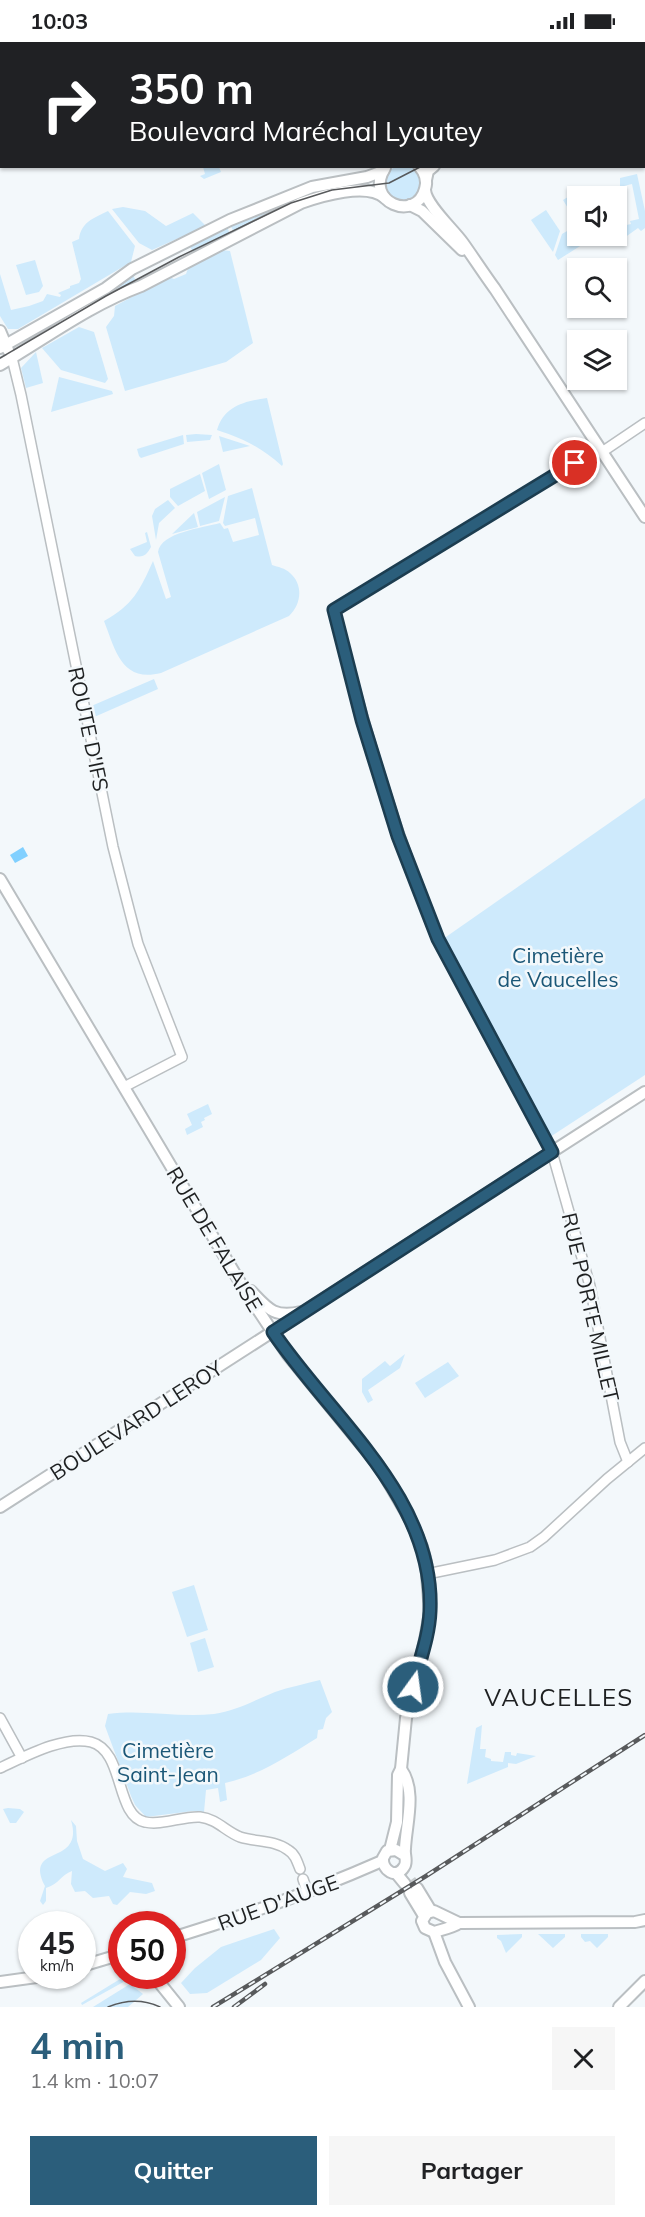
<!DOCTYPE html>
<html lang="fr">
<head>
<meta charset="utf-8">
<style>
  body { margin:0; font-family:Mulish,sans-serif; background:#f6f6f6; color:#202124; height:100vh; display:flex; flex-direction:column; font-size:22px; white-space:nowrap }
  * { box-sizing:border-box; margin:0 }
  p { font-size:20px; color:#757577 }
  .icon { flex:none; width:33px; height:33px; fill:none; stroke:currentColor; stroke-width:2; stroke-linecap:round; stroke-linejoin:round }
  .map { position:relative; height:1965px; overflow:hidden }
  .sheet { display:flex; flex-direction:column; background:#fff; flex:1 }
  .sheet>* { flex:none }
  .hud { position:absolute; left:0px; top:0px; width:645px; height:126px; box-shadow:0 2px 4px #0004; background:#202124; color:#fff; overflow:hidden }
  .tools { position:absolute; left:567px; top:144px; display:grid; gap:12px }
  .tools a { display:grid; place-items:center; width:60px; height:60px; border-radius:0px; background:#fff; box-shadow:0 2px 4px #0004; font-size:30px }
  .speed { position:absolute; left:18px; top:1869px; display:flex; gap:12px; font-size:30px; font-weight:700; text-align:center }
  .speed>* { display:grid; place-content:center; width:78px; height:78px; border-radius:50%; background:#fff; box-shadow:0 2px 4px #0004; line-height:1 }
  .speed small { font-size:15px; font-weight:400 }
  .speed .limit { border:9px solid #d22; background:#fff; color:#111 }
  .pin { position:absolute; display:grid; place-items:center; width:51px; height:51px; color:#fff; margin:-26px; border:3px solid #fff; border-radius:50%; box-shadow:0 2px 6px #0007 }
  .me { position:absolute; width:66px; margin:-33px; rotate:14deg; stroke-linejoin:round; filter:drop-shadow(0 0 4px #0008) }
  .turn { display:flex; align-items:center; gap:21px; height:126px; padding:0 30px; font-size:27px }
  .turn .icon { width:78px; height:78px; stroke-width:2.5 }
  .turn b { display:block; font-size:42px; line-height:51px }
  .round { display:grid; place-items:center; flex:none; width:63px; height:63px; border-radius:0px; background:#f6f6f6 }
  .headline { display:flex; align-items:center; justify-content:space-between; height:102px; padding:0 30px }
  h1 { font-size:36px; font-weight:700; line-height:45px; color:#2b5e7b }
  .action { display:flex; gap:12px; margin-top:auto; padding:12px 30px }
  .action a { flex:1; height:69px; border-radius:0px; background:#2b5e7b; color:#fff; font-size:24px; font-weight:700; line-height:69px; text-align:center }
  .action a+a { background:#f6f6f6; color:#202124 }
  .status { display:flex; justify-content:space-between; align-items:center; height:42px; padding:0 30px; background:#fff; direction:ltr }
  .status svg { height:16px; fill:currentColor }
  .map>svg:first-child { display:block }
  .green { fill:#ceeafc }
  .water { fill:#81d0ff }
  .lines { fill:none; stroke-linecap:round; stroke-linejoin:round }
  .secondary-tunnel { stroke:#c8cdcf; stroke-width:10; stroke-dasharray:10 5; stroke-linecap:butt }
  .tertiary-casing { stroke:#babfc2; stroke-width:12 }
  .secondary-casing { stroke:#babfc2; stroke-width:14 }
  .tertiary { stroke:#fff; stroke-width:9 }
  .secondary { stroke:#fff; stroke-width:10 }
  .tram { stroke:#585a5c; stroke-width:1.5 }
  .rail-casing { stroke:#585a5c; stroke-width:4.5 }
  .rail { stroke:#f3f8fb; stroke-width:2; stroke-dasharray:7; stroke-linecap:butt }
  .route-casing { stroke:#1c3d50; stroke-width:15 }
  .route { stroke:#2b5e7b; stroke-width:10 }
  .labels { text-anchor:middle; dominant-baseline:central; stroke-width:5; stroke-linejoin:round; paint-order:stroke }
  .street-label { font-size:21px; fill:#1e2021; stroke:#f3f8fb }
  .park-label { font-size:21px; fill:#1b5777; stroke:#f3f8fb }
  .quarter-label { font-size:24px; letter-spacing:1.5px; fill:#1e2021; stroke:#f3f8fb }
</style>
</head>
<body>
<div class="status"><b>10:03</b><svg viewBox="0 0 49 12"><path d="M0 12V9h3v3zM5 12V6h3v6zM10 12V3h3v9zM15 12V0h3v12zM26 1h20v11H26zM47 4h2v5h-2z"/></svg></div>
<div class="map">
<svg width="645" height="1965" viewBox="0 0 645 1965">
  <rect width="100%" height="100%" fill="#f3f8fb"/>
  <g class="green">
    <path d="M166,0H284L285,1L167,2Z"/>
    <circle cx="403" cy="141" r="18"/>
    <path d="M203,125H219L221,130L204,137L200,134L205,132Z"/>
    <path d="M637,132L645,169V186L641,189L638,186L624,196L616,194L617,185L631,182L630,179L639,177L632,142L620,145V136Z"/>
    <path d="M367,136L369,148H352L234,190L230,183L297,153Z"/>
    <path d="M571,153L573,155L585,153L586,154H578L577,181L563,158Z"/>
    <path d="M123,165L145,169L166,184L193,171L206,184L152,208L139,201L112,167Z"/>
    <path d="M546,168L560,189L553,210L531,178Z"/>
    <path d="M108,169L135,204L131,220L18,287H8L0,274V232L11,268L29,264L43,259L47,252L60,255L61,253L58,251L70,246V244L79,241L81,237L72,200L79,197C81,180 94,176 108,169Z"/>
    <path d="M227,185L230,192L193,210L189,203Z"/>
    <path d="M574,185L577,187L578,194H596L558,218L555,213L562,192Z"/>
    <path d="M221,208L230,209L253,301L226,320L125,349L106,285L114,274L115,264L169,235L174,237L186,232L189,224Z"/>
    <path d="M35,218L43,244L39,250L26,253L16,223Z"/>
    <path d="M131,229L138,243L26,306L20,296Z"/>
    <path d="M79,285L94,290L108,337L105,341L61,328L42,306Z"/>
    <path d="M36,310L43,341L26,346L21,326Z"/>
    <path d="M59,335L112,349L113,352L51,370Z"/>
    <path d="M267,356L283,422L282,424C261,405 244,397 217,388C224,364 245,359 267,356Z"/>
    <path d="M196,392L212,393L210,398L187,400L186,393Z"/>
    <path d="M183,393L184,402L141,416L139,414L137,407Z"/>
    <path d="M219,394L250,404L223,410Z"/>
    <path d="M219,422L226,448L209,457L202,431Z"/>
    <path d="M200,432L205,449L178,464L170,455V447Z"/>
    <path d="M252,446L272,523C278,525 285,526 290,531C304,543 301,563 289,574L161,631C121,641 115,607 104,579C133,563 140,548 153,519L166,557L171,555L158,510C161,490 203,486 220,481L224,487L228,486L233,500L259,493L255,476L225,484L223,481L228,454Z"/>
    <path d="M225,455L219,479L200,484L197,470Z"/>
    <path d="M168,458L175,466L159,481L156,498L152,474L155,467Z"/>
    <path d="M194,471L198,485L172,492Z"/>
    <path d="M147,490L151,505C147,512 144,516 135,514L130,507L147,500L145,491Z"/>
    <path d="M154,637L158,647L92,676L89,665Z"/>
    <path d="M645,756V1033L550,1095L443,897Z"/>
    <path d="M208,1062L212,1072L204,1076L205,1078L201,1080L203,1085L187,1093L185,1087L192,1083L187,1072Z"/>
    <path d="M405,1312L400,1326L368,1348L373,1358L368,1361L362,1350V1337L385,1319L390,1324Z"/>
    <path d="M448,1320L459,1334L425,1356L415,1341Z"/>
    <path d="M194,1543L208,1588L187,1595L172,1550Z"/>
    <path d="M205,1596L214,1625L198,1630L190,1601Z"/>
    <path d="M320,1638L332,1670L326,1676L323,1687L318,1688L317,1696C286,1715 260,1733 225,1741L227,1758L220,1760L218,1746L206,1748L204,1770L193,1769L146,1775L135,1763L131,1754L105,1684L108,1672C143,1667 178,1676 214,1672C236,1669 255,1658 275,1650C289,1645 305,1642 320,1638Z"/>
    <path d="M482,1683L480,1707H486L485,1715L491,1717V1719L503,1720L505,1710H511V1713L516,1714L517,1711L536,1714L516,1722L508,1721V1725L467,1742L476,1686Z"/>
    <path d="M8,1766L20,1767L24,1770L16,1781H10L3,1767Z"/>
    <path d="M71,1778L76,1784L77,1799L83,1817L105,1829L123,1821L127,1827L123,1835L152,1841L155,1849L146,1852L130,1850L117,1863L113,1862L109,1854L93,1856L85,1849L75,1850L71,1842L72,1829C61,1833 59,1842 46,1846V1859L43,1863L40,1859L45,1844C23,1801 85,1825 71,1778Z"/>
    <path d="M274,1887L280,1896L261,1918L207,1951L190,1952L181,1941L195,1926L221,1905Z"/>
    <path d="M522,1892V1895L506,1911L501,1899L497,1896V1893Z"/>
    <path d="M538,1892H565V1895L553,1906Z"/>
    <path d="M581,1892H608V1895L597,1906L590,1899L585,1900L581,1895Z"/>
    <path d="M125,1934L127,1938L82,1963L81,1961Z"/>
    <path d="M130,1942L143,1952L128,1965H93Z"/>
  </g>
  <path class="water" d="M23,805L28,814L15,821L10,813Z"/>
  <g class="lines">
    <path class="secondary-tunnel" d="M411,1838L417,1846"/>
    <g class="tertiary-casing">
      <g id="tertiary">
        <path d="M12,316L21,353L113,805L138,902L182,1015L124,1045"/>
        <path d="M602,410L645,381"/>
        <path d="M585,415L599,406"/>
        <path d="M575,421L334,568C363,681 394,788 438,897L552,1110L590,1244L620,1400L628,1420"/>
        <path d="M427,1532L495,1518L530,1505L544,1495L607,1437L645,1406"/>
        <path d="M0,1676L22,1716"/>
        <path d="M0,1726C24,1715 64,1693 91,1700C125,1709 115,1774 145,1780C162,1784 182,1774 200,1775C217,1777 225,1789 240,1795C256,1800 275,1798 288,1808C295,1812 297,1819 300,1827"/>
        <path d="M303,1837L307,1849"/>
      </g>
    </g>
    <g class="secondary-casing">
      <g id="secondary">
        <path d="M644,33L645,32"/>
        <path d="M644,52L645,51"/>
        <path d="M385,126C363,160 416,181 425,147C428,138 425,131 419,124"/>
        <path d="M426,138L428,129L434,124"/>
        <path d="M425,148C426,163 453,187 463,201C473,215 484,232 495,247L645,475"/>
        <path d="M410,163L422,169L462,208"/>
        <path d="M0,289L8,308"/>
        <path d="M0,306L106,246L132,227L230,178L312,145L367,135L383,129"/>
        <path d="M0,323C46,296 90,263 141,244L301,161C321,154 367,140 385,156"/>
        <path d="M0,837L244,1247L288,1313L379,1424L411,1479L422,1505L426,1520L430,1570L425,1598L406,1676L401,1727L398,1733L397,1780L390,1808"/>
        <path d="M251,1249C268,1267 274,1276 301,1270"/>
        <path d="M0,1465L645,1050"/>
        <path d="M401,1727C417,1749 406,1782 405,1807C404,1813 408,1820 404,1825C396,1838 382,1828 383,1816L387,1809L396,1808L404,1813"/>
        <path d="M396,1831L405,1842"/>
        <path d="M417,1846L431,1869"/>
        <path d="M410,1851L424,1874"/>
        <path d="M459,1881L434,1869L427,1871L422,1879L425,1886L434,1890C441,1888 454,1885 459,1881L635,1880L645,1878"/>
        <path d="M434,1890L445,1920L469,1965"/>
        <path d="M172,1896C244,1874 314,1849 382,1819"/>
        <path d="M82,1924L122,1912"/>
        <path d="M154,1934L179,1965"/>
        <path d="M0,1940L44,1934"/>
        <path d="M619,1965L645,1939"/>
      </g>
    </g>
    <use href="#tertiary" class="tertiary"/>
    <use href="#secondary" class="secondary"/>
    <g class="tram">
      <path d="M644,45L645,44"/>
      <path d="M0,316L106,254L179,215L291,161L332,148L389,141L422,124"/>
      <path d="M108,1965C125,1958 143,1957 160,1965"/>
    </g>
    <g class="rail-casing">
      <g id="rail">
        <path d="M213,1965L426,1834L645,1693"/>
        <path d="M234,1965L265,1942"/>
      </g>
    </g>
    <use href="#rail" class="rail"/>
  </g>
  <g class="lines">
    <g class="route-casing">
      <path id="route" d="M413,1645C419,1620 429,1595 430,1569C435,1456 331,1376 273,1290L552,1110L438,897L398,794L362,678L334,568L575,421"/>
    </g>
    <use href="#route" class="route"/>
  </g>
  <g class="labels">
    <g class="street-label">
      <text transform="translate(89 687) rotate(78)">ROUTE D'IFS</text>
      <text transform="translate(215 1197) rotate(59)">RUE DE FALAISE</text>
      <text transform="translate(591 1265) rotate(77)">RUE PORTE MILLET</text>
      <text transform="translate(136 1378) rotate(-33)">BOULEVARD LEROY</text>
      <text transform="translate(278 1860) rotate(-20)">RUE D'AUGE</text>
    </g>
    <g class="park-label">
      <text x="558" y="913">Cimetière<tspan x="558" dy="24">de Vaucelles</tspan></text>
      <text x="168" y="1708">Cimetière<tspan x="168" dy="24">Saint-Jean</tspan></text>
    </g>
    <g class="quarter-label">
      <text x="559" y="1655">VAUCELLES</text>
    </g>
  </g>
</svg>
<div class="tools">
<a><svg class="icon" aria-label="sound" viewBox="0 0 24 24"><path d="M4 9h4l5-4v14l-5-4H4zM17 9q2 3 0 6"/></svg></a>
<a><svg class="icon" aria-label="search" viewBox="0 0 24 24"><circle cx="10" cy="10" r="6"/><path d="M15 15l6 6"/></svg></a>
<a><svg class="icon" aria-label="layers" viewBox="0 0 24 24"><path d="M12 4l9 5-9 5-9-5zM3 14l9 5 9-5"/></svg></a>
</div>
<div class="speed"><div>45<small>km/h</small></div><div class="limit">50</div></div>
<div class="pin" style="left:575px;top:421px;background:#d93025"><svg class="icon" aria-label="arrive" viewBox="0 0 24 24"><path d="M6 21V4h12l-3 4 3 4H6"/></svg></div>
<svg class="me" style="left:413px;top:1645px" viewBox="-20 -20 40 40"><circle r="17" fill="#2b5e7b" stroke="#fff" stroke-width="3"/><path d="M0-11L8 9 0 5-8 9z" fill="#fff"/></svg>
<div class="hud">
<div class="turn"><svg class="icon" aria-label="right" viewBox="0 0 24 24"><path d="M7 20v-9h11M14 6l5 5-5 5"/></svg><div><b>350 m</b>Boulevard Maréchal Lyautey</div></div>
</div>
</div>
<section class="sheet">
<div class="headline"><div><h1>4 min</h1><p>1.4 km · 10:07</p></div><a class="round"><svg class="icon" aria-label="close" viewBox="0 0 24 24"><path d="M6 6l12 12M18 6L6 18"/></svg></a></div>
<div class="action"><a>Quitter</a><a>Partager</a></div>
</section>
</body>
</html>
